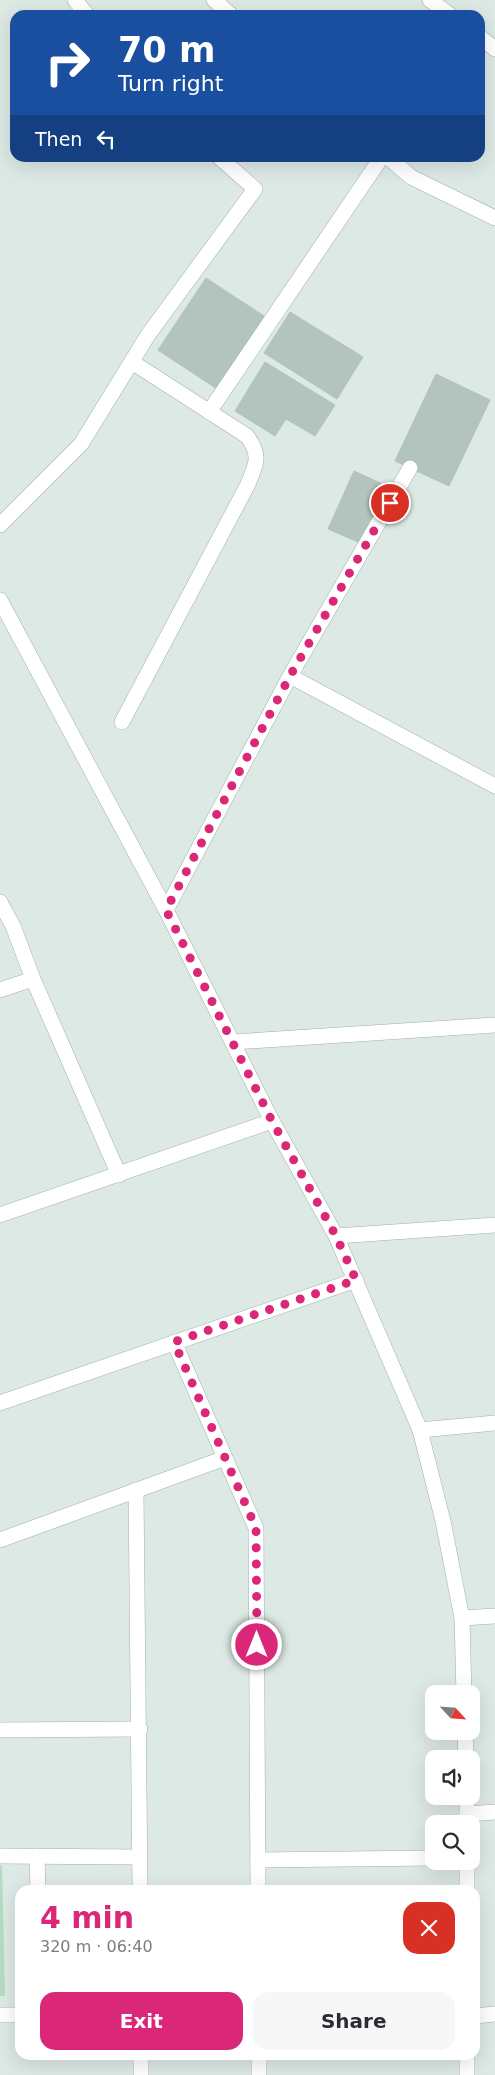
<!DOCTYPE html>
<html lang="en">
<head>
<meta charset="utf-8">
<style>
  body { margin:0; font-family:"DejaVu Sans",sans-serif; background:#f7f7f7; color:#2b2b33; height:100vh; display:flex; flex-direction:column; font-size:19px; white-space:nowrap }
  * { box-sizing:border-box; margin:0 }
  p { font-size:16px; color:#7c7c81 }
  .icon { flex:none; width:28px; height:28px; fill:none; stroke:currentColor; stroke-width:2; stroke-linecap:round; stroke-linejoin:round }
  .map { position:relative; flex:1; overflow:hidden }
  .panel { position:absolute; left:15px; top:1885px; width:465px; height:175px; display:flex; flex-direction:column; background:#fff; border-radius:15px; box-shadow:0 5px 20px #0002 }
  .panel>* { flex:none }
  .top-card { position:absolute; left:10px; top:10px; width:475px; height:152px; border-radius:15px; box-shadow:0 5px 20px #0002; background:#1a4fa0; color:#fff; overflow:hidden }
  .needle { width:32px; rotate:116deg }
  .fabs { position:absolute; left:425px; top:1685px; display:grid; gap:10px }
  .fabs a { display:grid; place-items:center; width:55px; height:55px; border-radius:10px; background:#fff; box-shadow:0 5px 20px #0002; font-size:25px }
  .pin { position:absolute; display:grid; place-items:center; width:42px; height:42px; color:#fff; margin:-21px; border:2px solid #fff; border-radius:50%; box-shadow:0 1px 5px #0007 }
  .me { position:absolute; width:55px; margin:-28px; rotate:0deg; stroke-linejoin:round; filter:drop-shadow(0 0 4px #0008) }
  .turn { display:flex; align-items:center; gap:18px; height:105px; padding:0 25px; font-size:22px }
  .turn .icon { width:65px; height:65px; stroke-width:2.5 }
  .turn b { display:block; font-size:35px; line-height:42px }
  .then { display:flex; align-items:center; height:48px; padding:0 25px; background:#0003; gap:10px; font-size:19px }
  .round { display:grid; place-items:center; flex:none; width:52px; height:52px; border-radius:15px; background:#f7f7f7 }
  .head { display:flex; align-items:center; justify-content:space-between; height:85px; padding:0 25px }
  h1 { font-size:30px; font-weight:800; line-height:38px; color:#db2777 }
  .button { display:flex; gap:10px; margin-top:auto; padding:10px 25px }
  .button a { flex:1; height:58px; border-radius:15px; background:#db2777; color:#fff; font-size:20px; font-weight:800; line-height:58px; text-align:center }
  .button a+a { background:#f7f7f7; color:#2b2b33 }
  .map>svg:first-child { display:block }
  .green { fill:#b6dbc3 }
  .building { fill:#b3c4be; stroke:#b0c3bc }
  .lines { fill:none; stroke-linecap:round; stroke-linejoin:round }
  .street-casing { stroke:#a0b1ac; stroke-width:16 }
  .street { stroke:#fff; stroke-width:15 }
  .route { stroke:#db2777; stroke-width:9; stroke-dasharray:0 16.2 }
</style>
</head>
<body>
<div class="map">
<svg width="495" height="2075" viewBox="0 0 495 2075">
  <rect width="100%" height="100%" fill="#dde9e5"/>
  <path class="green" d="M0,1865H2L5,1996H0Z"/>
  <g class="building">
    <path d="M206,278L264,316L217,389L158,350Z"/>
    <path d="M290,312L363,357L337,399L264,353Z"/>
    <path d="M265,362L335,405L315,436L286,419L275,436L235,411Z"/>
    <path d="M436,374L490,400L449,486L395,461Z"/>
    <path d="M354,471L391,488L365,545L328,529Z"/>
  </g>
  <g class="lines">
    <g class="street-casing">
      <g id="street">
        <path d="M75,0L87,15"/>
        <path d="M214,0L231,15"/>
        <path d="M430,0L450,15"/>
        <path d="M480,37L495,49"/>
        <path d="M389,158L411,177L495,218"/>
        <path d="M209,412L381,158"/>
        <path d="M0,525L81,444L148,335L255,189L220,158"/>
        <path d="M0,600L166,910L272,1121L336,1236L420,1430L443,1521L462,1618L464,1694"/>
        <path d="M290,676L495,786"/>
        <path d="M122,722L247,486C256,464 262,457 247,436L132,362"/>
        <path d="M0,902L13,926L33,979L119,1175"/>
        <path d="M166,910L290,676L410,468"/>
        <path d="M0,990L33,979"/>
        <path d="M233,1042L495,1025"/>
        <path d="M0,1215L272,1121"/>
        <path d="M336,1236L495,1225"/>
        <path d="M174,1342L256,1528L258,1890"/>
        <path d="M0,1403L356,1280"/>
        <path d="M420,1430L495,1423"/>
        <path d="M136,1490L140,1890"/>
        <path d="M0,1540L225,1458"/>
        <path d="M462,1618L495,1616"/>
        <path d="M0,1730L140,1729"/>
        <path d="M465,1731L466,1759"/>
        <path d="M467,1796V1822"/>
        <path d="M467,1814L495,1812"/>
        <path d="M0,1856L140,1857"/>
        <path d="M37,1856L38,1890"/>
        <path d="M258,1860L434,1858"/>
        <path d="M467,1890V1861"/>
        <path d="M0,2015H20"/>
        <path d="M475,2016L495,2014"/>
        <path d="M141,2055V2075"/>
        <path d="M259,2055V2075"/>
        <path d="M467,2055V2075"/>
      </g>
    </g>
    <use href="#street" class="street"/>
  </g>
  <g class="lines">
    <path class="route" d="M257,1645L256,1528L174,1342L356,1280L336,1236L272,1121L166,910L290,676L390,503"/>
  </g>
</svg>
<div class="fabs">
<a><svg class="needle" viewBox="-14 -14 28 28"><path d="M0-13l5 13h-10z" fill="#e53935"/><path d="M0 13l5-13h-10z" fill="#7c7c81"/></svg></a>
<a><svg class="icon" aria-label="sound" viewBox="0 0 24 24"><path d="M4 9h4l5-4v14l-5-4H4zM17 9q2 3 0 6"/></svg></a>
<a><svg class="icon" aria-label="search" viewBox="0 0 24 24"><circle cx="10" cy="10" r="6"/><path d="M15 15l6 6"/></svg></a>
</div>
<div class="pin" style="left:390px;top:503px;background:#d93025"><svg class="icon" aria-label="arrive" viewBox="0 0 24 24"><path d="M6 21V4h12l-3 4 3 4H6"/></svg></div>
<svg class="me" style="left:257px;top:1645px" viewBox="-20 -20 40 40"><circle r="17" fill="#db2777" stroke="#fff" stroke-width="3"/><path d="M0-11L8 9 0 5-8 9z" fill="#fff"/></svg>
<div class="top-card">
<div class="turn"><svg class="icon" aria-label="right" viewBox="0 0 24 24"><path d="M7 20v-9h11M14 6l5 5-5 5"/></svg><div><b>70 m</b>Turn right</div></div>
<div class="then">Then<svg class="icon" aria-label="left" viewBox="0 0 24 24"><path d="M17 20v-9H6M10 6l-5 5 5 5"/></svg></div>
</div>
<section class="panel">
<div class="head"><div><h1>4 min</h1><p>320 m · 06:40</p></div><a class="round" style="background:#d93025;color:#fff"><svg class="icon" aria-label="close" viewBox="0 0 24 24"><path d="M6 6l12 12M18 6L6 18"/></svg></a></div>
<div class="button"><a>Exit</a><a>Share</a></div>
</section>
</div>
</body>
</html>
